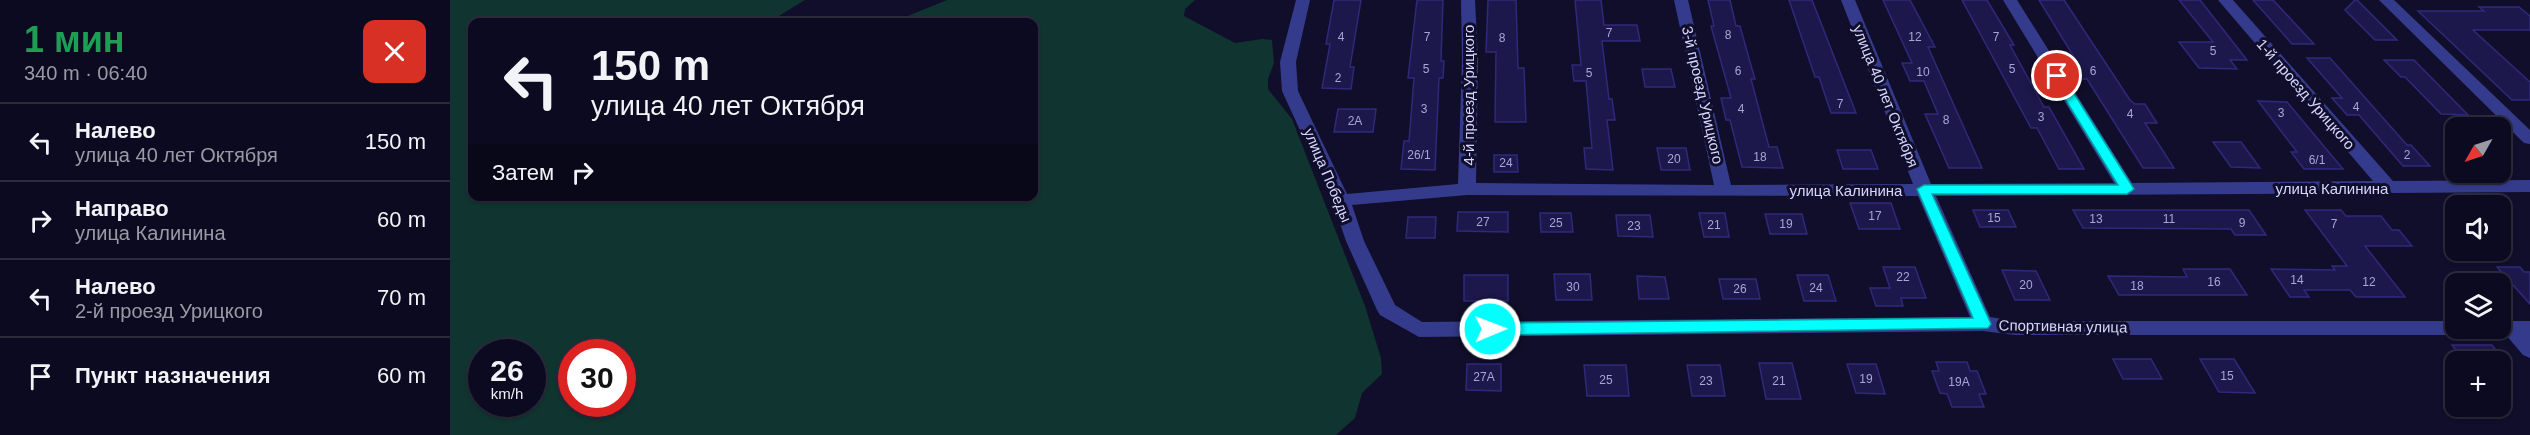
<!DOCTYPE html>
<html lang="ru">
<head>
<meta charset="utf-8">
<style>
  body { margin:0; font-family:Arial,sans-serif; background:#151329; color:#f1f3f6; height:100vh; display:flex; flex-direction:column; font-size:22px; white-space:nowrap }
  * { box-sizing:border-box; margin:0 }
  p { font-size:20px; color:#9a9aa5 }
  .icon { flex:none; width:33px; height:33px; fill:none; stroke:currentColor; stroke-width:2; stroke-linecap:round; stroke-linejoin:round }
  .map { position:relative; flex:1; overflow:hidden }
  .sheet { display:flex; flex-direction:column; background:#0c0a20; width:450px }
  .sheet>* { flex:none }
  .guide { position:absolute; left:18px; top:18px; width:570px; height:183px; border-radius:12px; box-shadow:0 2px 4px #0004,0 0 0 2px #2c2b3e; background:#0c0a20; color:#f1f3f6; overflow:hidden }
  .needle { width:39px; rotate:231deg }
  .tools { position:absolute; left:1995px; top:117px; display:grid; gap:12px }
  .tools a { display:grid; place-items:center; width:66px; height:66px; border-radius:12px; background:#0c0a20; box-shadow:0 2px 4px #0004,0 0 0 2px #2c2b3e; font-size:30px }
  .speed { position:absolute; left:18px; top:339px; display:flex; gap:12px; font-size:30px; font-weight:700; text-align:center }
  .speed>* { display:grid; place-content:center; width:78px; height:78px; border-radius:50%; background:#0c0a20; box-shadow:0 2px 4px #0004,0 0 0 2px #2c2b3e; line-height:1 }
  .speed small { font-size:15px; font-weight:400 }
  .speed .limit { border:9px solid #d22; background:#fff; color:#111 }
  .pin { position:absolute; display:grid; place-items:center; width:51px; height:51px; color:#fff; margin:-26px; border:3px solid #fff; border-radius:50%; box-shadow:0 2px 6px #0007 }
  .me { position:absolute; width:66px; margin:-33px; rotate:89deg; stroke-linejoin:round; filter:drop-shadow(0 0 4px #0008) }
  .turn { display:flex; align-items:center; gap:21px; height:126px; padding:0 24px; font-size:27px }
  .turn .icon { width:78px; height:78px; stroke-width:2.5 }
  .turn b { display:block; font-size:42px; line-height:51px }
  .then { display:flex; align-items:center; height:57px; padding:0 24px; background:#0003; gap:12px; font-size:22px }
  .round { display:grid; place-items:center; flex:none; width:63px; height:63px; border-radius:12px; background:#151329 }
  .head { display:flex; align-items:center; justify-content:space-between; height:102px; padding:0 24px }
  h1 { font-size:36px; font-weight:700; line-height:45px; color:#1e9e55 }
  ul { padding:0; list-style:none }
  li { display:flex; align-items:center; gap:18px; height:78px; padding:0 24px; border-top:2px solid #2c2b3e }
  li div { flex:1 }
  li b { display:block; font-size:22px }
  li em { font-style:normal }
  main { display:flex; flex:1; min-height:0 }
  .map>svg:first-child { display:block }
  .green { fill:#10342f; fill-rule:evenodd }
  .building { fill:#1d184c; stroke:#30287a; stroke-width:1.5 }
  .lines { fill:none; stroke-linecap:round; stroke-linejoin:round }
  .minor { fill:#353b8c; fill-rule:evenodd }
  .route { fill:#02fffd; stroke:#01a6a4; stroke-width:1.5 }
  .labels { text-anchor:middle; dominant-baseline:central; stroke-width:6; stroke-linejoin:round; paint-order:stroke }
  .number-label { font-size:12px; fill:#a8a6d2 }
  .street-label { font-size:15px; fill:#d7d6ff; stroke:#100e2a }
</style>
</head>
<body>
<main>
<section class="sheet">
<div class="head"><div><h1>1 мин</h1><p>340 m · 06:40</p></div><a class="round" style="background:#d93025;color:#fff"><svg class="icon" aria-label="close" viewBox="0 0 24 24"><path d="M6 6l12 12M18 6L6 18"/></svg></a></div>
<ul>
<li><svg class="icon" aria-label="left" viewBox="0 0 24 24"><path d="M17 20v-9H6M10 6l-5 5 5 5"/></svg><div><b>Налево</b><p>улица 40 лет Октября</p></div><em>150 m</em></li>
<li><svg class="icon" aria-label="right" viewBox="0 0 24 24"><path d="M7 20v-9h11M14 6l5 5-5 5"/></svg><div><b>Направо</b><p>улица Калинина</p></div><em>60 m</em></li>
<li><svg class="icon" aria-label="left" viewBox="0 0 24 24"><path d="M17 20v-9H6M10 6l-5 5 5 5"/></svg><div><b>Налево</b><p>2-й проезд Урицкого</p></div><em>70 m</em></li>
<li><svg class="icon" aria-label="arrive" viewBox="0 0 24 24"><path d="M6 21V4h12l-3 4 3 4H6"/></svg><div><b>Пункт назначения</b></div><em>60 m</em></li>
</ul>
</section>
<div class="map">
<svg width="2080" height="435" viewBox="0 0 2080 435">
  <rect width="100%" height="100%" fill="#100e2a"/>
  <path class="green" d="M0,0H355L319,22H22V196H584V22H443L497,0H745L735,9L734,16L785,43L812,39L822,40L824,63L818,79V89L842,119L915,306L931,358L932,374L912,393L905,418L886,435H0ZM32,352H82V404H32ZM122,352H172V404H122Z"/>
  <g class="building">
    <path d="M884,0H911L900,67H904L901,89L872,88L880,44H876Z"/>
    <path d="M967,0H993L991,61H994L993,78H989L985,170L951,169L954,141H959L964,78H958Z"/>
    <path d="M1038,0H1066L1068,68H1074L1076,122H1045L1046,52H1036Z"/>
    <path d="M1125,0H1151L1154,25H1187L1190,41H1152L1159,99H1162L1165,120H1157L1163,170L1136,169L1134,148H1142L1136,81H1124L1122,65H1131Z"/>
    <path d="M1258,0H1280L1286,26H1290L1300,62L1305,79H1301L1319,147H1327L1333,168L1292,167L1280,120H1276L1271,98H1281L1261,26H1264Z"/>
    <path d="M1339,0H1362L1406,113H1381L1369,77H1365Z"/>
    <path d="M1433,0H1460L1485,47H1478L1532,168H1499L1475,114H1488L1474,81H1460L1452,63H1462Z"/>
    <path d="M1512,0H1537L1564,45H1560L1594,107H1599L1634,169H1609L1587,128H1581Z"/>
    <path d="M1589,0H1614L1680,100L1685,104H1695L1707,123H1695L1724,168H1693L1637,79H1631L1621,62H1627Z"/>
    <path d="M1729,0H1750L1797,60H1780L1787,69L1749,68L1729,42H1763Z"/>
    <path d="M1803,0H1823L1864,44H1842Z"/>
    <path d="M1905,0H1907L1947,40H1925L1895,10Z"/>
    <path d="M2029,7H2069L2080,16V30H2023L2080,82V100H2062L1968,11H2034Z"/>
    <path d="M1857,58H1880L1957,145H1961L1980,166H1953L1909,115H1897L1882,98H1892Z"/>
    <path d="M1934,60H1964L2018,115L1991,114L1955,77H1951Z"/>
    <path d="M1192,69H1221L1225,87H1195Z"/>
    <path d="M1808,101L1837,102L1893,169H1854L1841,152H1847Z"/>
    <path d="M888,109H926L923,132H884Z"/>
    <path d="M1763,142H1791L1810,168L1781,167Z"/>
    <path d="M1207,148H1236L1240,170H1211Z"/>
    <path d="M1387,150H1421L1428,169H1393Z"/>
    <path d="M1044,155H1067L1068,172H1044Z"/>
    <path d="M1400,203H1441L1450,229H1409Z"/>
    <path d="M1523,210H1558L1566,227H1530Z"/>
    <path d="M1623,210H1799L1816,235H1785L1781,229L1633,228Z"/>
    <path d="M1855,210H1891L1896,216H1931L1942,230H1949L1962,246H1915L1955,297H1906L1900,290H1854L1859,297H1840L1821,269L1885,270L1882,266H1897Z"/>
    <path d="M1008,212H1058V232L1007,231Z"/>
    <path d="M1090,213H1121L1123,232H1091Z"/>
    <path d="M1249,213H1275L1279,237H1254Z"/>
    <path d="M1315,214H1352L1357,234H1320Z"/>
    <path d="M1166,215H1200L1203,237L1168,236Z"/>
    <path d="M958,217H986L985,238H956Z"/>
    <path d="M1433,267H1465L1476,298H1451L1453,306H1426L1420,288H1440Z"/>
    <path d="M2047,267H2070L2074,272H2080V304Z"/>
    <path d="M1733,269H1780L1797,295H1669L1658,276L1737,277Z"/>
    <path d="M1552,270L1586,271L1600,300H1565Z"/>
    <path d="M1104,274H1140L1142,300H1106Z"/>
    <rect x="1014" y="275" width="44" height="26"/>
    <path d="M1347,275H1378L1386,301H1354Z"/>
    <path d="M1187,276L1215,277L1219,299H1189Z"/>
    <path d="M1269,279H1306L1310,299H1273Z"/>
    <path d="M2002,345H2042L2055,362H2015Z"/>
    <path d="M1663,359H1701L1712,379H1673Z"/>
    <path d="M1750,359H1784L1805,393L1769,392Z"/>
    <path d="M1486,362H1517L1520,371H1527L1536,394H1529L1534,407H1502L1497,394L1490,393L1482,371H1489Z"/>
    <path d="M1309,363H1342L1351,399H1316Z"/>
    <path d="M1017,364H1051V391L1016,390Z"/>
    <path d="M1397,364H1426L1435,394L1406,393Z"/>
    <path d="M1134,365H1176L1179,396H1137Z"/>
    <path d="M1237,365H1270L1275,396H1242Z"/>
  </g>
  <g class="lines">
    <g class="minor">
      <path d="M846,0H860L846,62L848,91L897,194L1008,184L1012,60L1011,0H1025L1028,60L1026,183L1264,185L1224,0H1238L1281,185L1463,184L1391,0H1405L1481,184L1664,183L1553,0H1567L1682,183L1923,181L1768,0H1783L1943,181L2080,180V192L1486,196L1540,317L1565,321H2006V328H2016L2013,333L2006,335H1565L1533,331L969,337L930,315L927,310L896,241L882,200L832,91L830,62ZM1017,195L1468,196L1520,317L972,322L945,305L914,241L902,205Z"/>
      <path d="M1929,0H1944L2080,130V144L2074,143Z"/>
      <path d="M2050,321H2080V358L2073,355L2056,335L2043,333L2040,328H2050Z"/>
    </g>
  </g>
  <path class="route" d="M1607,72L1613,76L1684,189L1677,194H1482L1541,324L1538,328L1040,335L1034,333L1032,329L1034,325L1040,323L1523,318L1467,189L1474,185H1668L1601,76Z"/>
  <g class="labels">
    <g class="number-label">
      <text x="1159" y="33">7</text>
      <text x="1278" y="35">8</text>
      <text x="891" y="37">4</text>
      <text x="977" y="37">7</text>
      <text x="1465" y="37">12</text>
      <text x="1546" y="37">7</text>
      <text x="1052" y="38">8</text>
      <text x="1763" y="51">5</text>
      <text x="976" y="69">5</text>
      <text x="1562" y="69">5</text>
      <text x="1288" y="71">6</text>
      <text x="1643" y="71">6</text>
      <text x="1473" y="72">10</text>
      <text x="1139" y="73">5</text>
      <text x="888" y="78">2</text>
      <text x="1390" y="104">7</text>
      <text x="1906" y="107">4</text>
      <text x="974" y="109">3</text>
      <text x="1291" y="109">4</text>
      <text x="1831" y="113">3</text>
      <text x="1680" y="114">4</text>
      <text x="1591" y="117">3</text>
      <text x="1496" y="120">8</text>
      <text x="905" y="121">2А</text>
      <text x="969" y="155">26/1</text>
      <text x="1957" y="155">2</text>
      <text x="1310" y="157">18</text>
      <text x="1224" y="159">20</text>
      <text x="1867" y="160">6/1</text>
      <text x="1056" y="163">24</text>
      <text x="1425" y="216">17</text>
      <text x="1544" y="218">15</text>
      <text x="1646" y="219">13</text>
      <text x="1719" y="219">11</text>
      <text x="1033" y="222">27</text>
      <text x="1106" y="223">25</text>
      <text x="1792" y="223">9</text>
      <text x="1336" y="224">19</text>
      <text x="1884" y="224">7</text>
      <text x="1264" y="225">21</text>
      <text x="1184" y="226">23</text>
      <text x="1453" y="277">22</text>
      <text x="1847" y="280">14</text>
      <text x="1764" y="282">16</text>
      <text x="1919" y="282">12</text>
      <text x="1576" y="285">20</text>
      <text x="1687" y="286">18</text>
      <text x="1123" y="287">30</text>
      <text x="1366" y="288">24</text>
      <text x="1290" y="289">26</text>
      <text x="1777" y="376">15</text>
      <text x="1034" y="377">27А</text>
      <text x="1416" y="379">19</text>
      <text x="1156" y="380">25</text>
      <text x="1256" y="381">23</text>
      <text x="1329" y="381">21</text>
      <text x="1509" y="382">19А</text>
    </g>
    <g class="street-label">
      <text transform="translate(1856 94) rotate(49)">1-й проезд Урицкого</text>
      <text transform="translate(1018 95) rotate(-90)">4-й проезд Урицкого</text>
      <text transform="translate(1253 95) rotate(77)">3-й проезд Урицкого</text>
      <text transform="translate(1436 96) rotate(68)">улица 40 лет Октября</text>
      <text transform="translate(878 175) rotate(67)">улица Победы</text>
      <text x="1882" y="188">улица Калинина</text>
      <text x="1396" y="190">улица Калинина</text>
      <text transform="translate(1613 326) rotate(1)">Спортивная улица</text>
    </g>
  </g>
</svg>
<div class="tools">
<a><svg class="needle" viewBox="-14 -14 28 28"><path d="M0-13l5 13h-10z" fill="#e53935"/><path d="M0 13l5-13h-10z" fill="#9a9aa5"/></svg></a>
<a><svg class="icon" aria-label="sound" viewBox="0 0 24 24"><path d="M4 9h4l5-4v14l-5-4H4zM17 9q2 3 0 6"/></svg></a>
<a><svg class="icon" aria-label="layers" viewBox="0 0 24 24"><path d="M12 4l9 5-9 5-9-5zM3 14l9 5 9-5"/></svg></a>
<a>+</a>
</div>
<div class="speed"><div>26<small>km/h</small></div><div class="limit">30</div></div>
<div class="pin" style="left:1607px;top:76px;background:#d93025"><svg class="icon" aria-label="arrive" viewBox="0 0 24 24"><path d="M6 21V4h12l-3 4 3 4H6"/></svg></div>
<svg class="me" style="left:1040px;top:329px" viewBox="-20 -20 40 40"><circle r="17" fill="#02fffd" stroke="#fff" stroke-width="3"/><path d="M0-11L8 9 0 5-8 9z" fill="#fff"/></svg>
<div class="guide">
<div class="turn"><svg class="icon" aria-label="left" viewBox="0 0 24 24"><path d="M17 20v-9H6M10 6l-5 5 5 5"/></svg><div><b>150 m</b>улица 40 лет Октября</div></div>
<div class="then">Затем<svg class="icon" aria-label="right" viewBox="0 0 24 24"><path d="M7 20v-9h11M14 6l5 5-5 5"/></svg></div>
</div>
</div>
</main>
</body>
</html>
